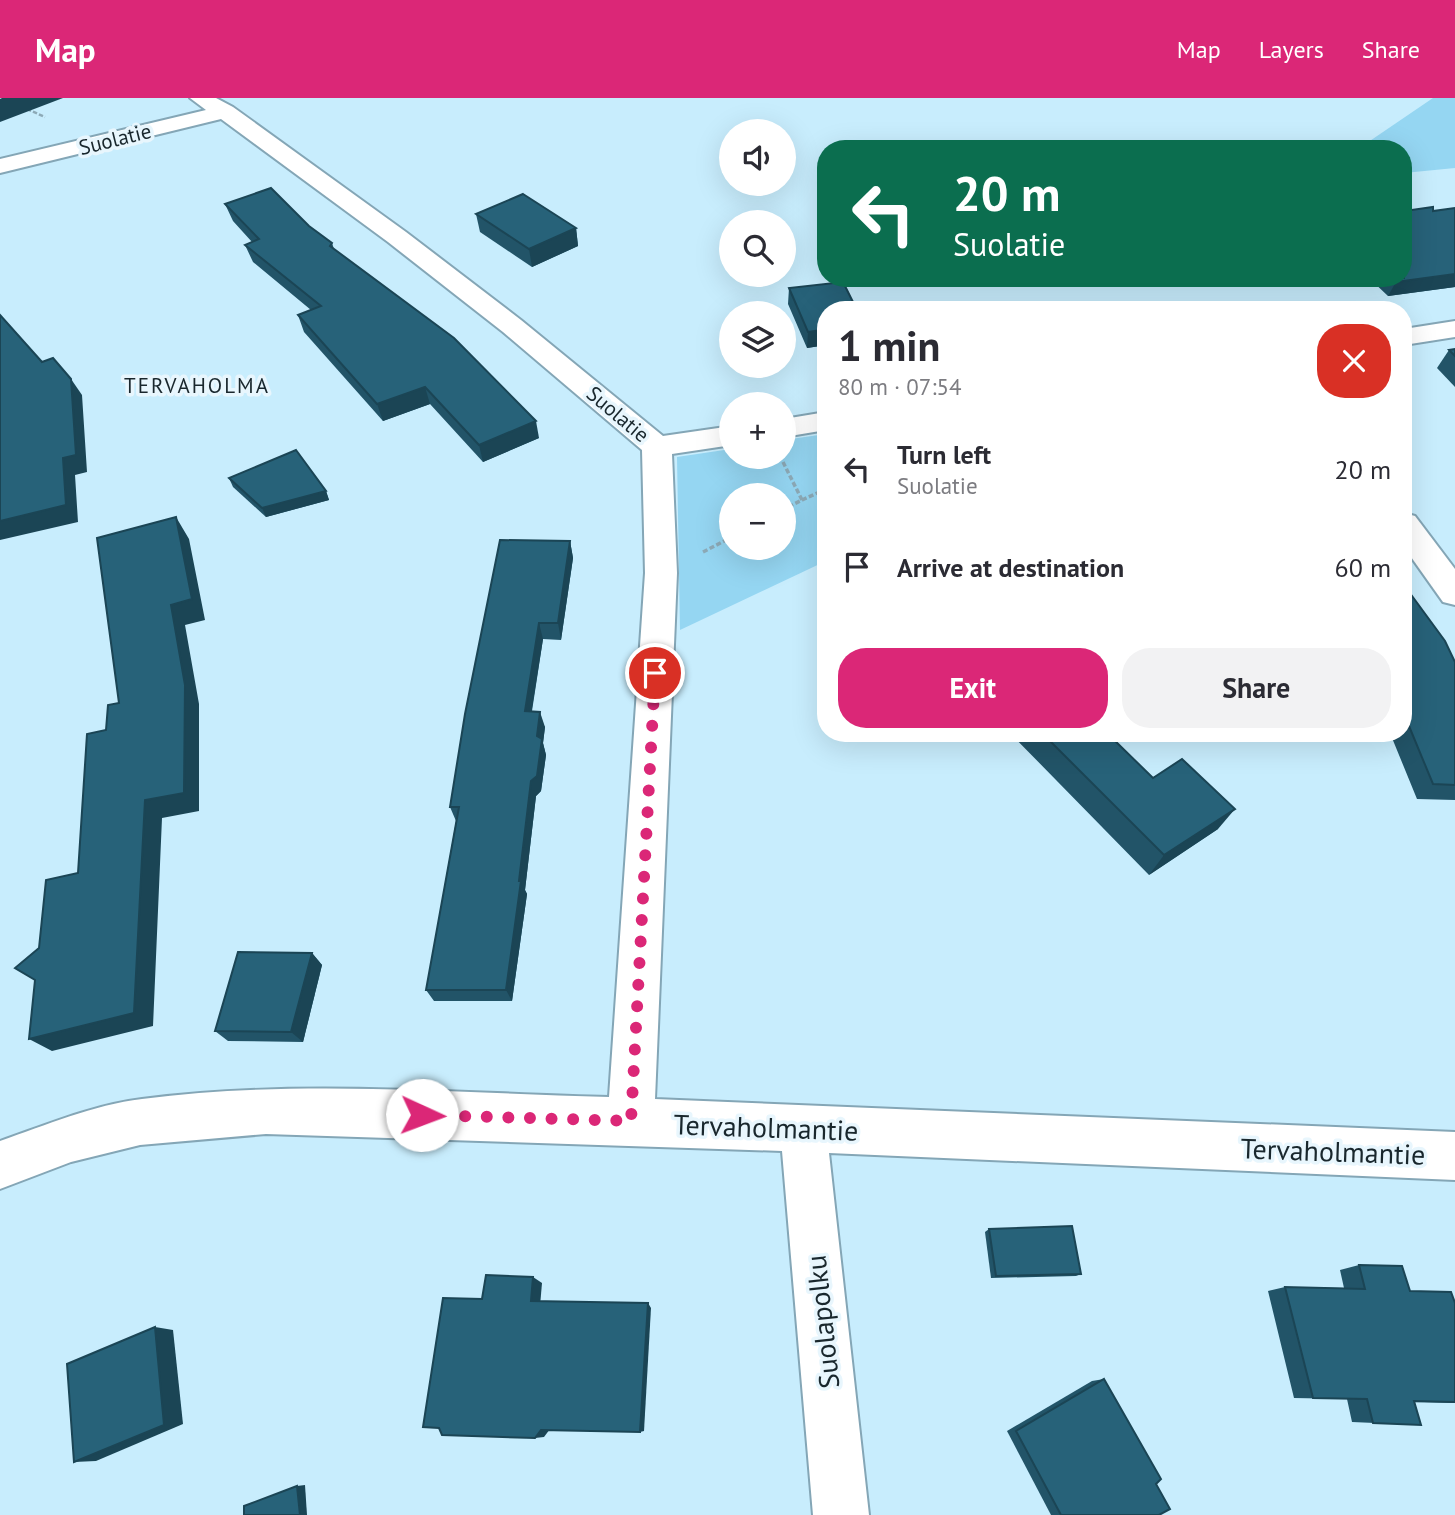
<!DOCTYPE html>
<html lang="en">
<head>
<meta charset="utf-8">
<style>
  body { margin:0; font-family:"PT Sans",sans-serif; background:#f2f2f3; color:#2b2b33; height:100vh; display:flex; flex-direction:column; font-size:26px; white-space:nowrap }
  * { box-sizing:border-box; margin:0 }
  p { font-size:23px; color:#7c7c81 }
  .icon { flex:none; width:38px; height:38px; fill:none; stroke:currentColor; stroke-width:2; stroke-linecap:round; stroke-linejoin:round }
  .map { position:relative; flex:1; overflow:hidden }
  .details { position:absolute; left:817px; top:203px; width:595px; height:441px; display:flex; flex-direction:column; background:#fff; border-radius:28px; box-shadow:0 7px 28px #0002 }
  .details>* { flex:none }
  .guide { position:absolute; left:817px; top:42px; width:595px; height:147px; border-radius:28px; box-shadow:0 7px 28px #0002; background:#0b6e4f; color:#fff; overflow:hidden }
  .fabs { position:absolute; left:719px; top:21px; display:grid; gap:14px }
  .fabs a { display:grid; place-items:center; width:77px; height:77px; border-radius:50%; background:#fff; box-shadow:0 7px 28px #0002; font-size:35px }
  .pin { position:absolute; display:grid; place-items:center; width:60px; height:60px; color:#fff; margin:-30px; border:4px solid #fff; border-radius:50%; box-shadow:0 2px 7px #0007 }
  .me { position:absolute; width:77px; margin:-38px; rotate:92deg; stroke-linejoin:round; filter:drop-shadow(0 0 5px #0008) }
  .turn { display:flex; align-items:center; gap:24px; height:147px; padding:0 21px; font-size:32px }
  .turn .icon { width:91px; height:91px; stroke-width:2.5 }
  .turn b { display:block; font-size:49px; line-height:60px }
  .round { display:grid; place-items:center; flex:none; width:74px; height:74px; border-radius:28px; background:#f2f2f3 }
  .overview { display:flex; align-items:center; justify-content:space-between; height:119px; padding:0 21px }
  h1 { font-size:42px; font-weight:700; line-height:52px }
  .cta { display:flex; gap:14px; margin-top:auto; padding:14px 21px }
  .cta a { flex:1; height:80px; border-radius:28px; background:#db2777; color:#fff; font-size:28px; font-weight:700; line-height:80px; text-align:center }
  .cta a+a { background:#f2f2f3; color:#2b2b33 }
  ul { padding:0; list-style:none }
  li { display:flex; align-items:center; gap:21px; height:98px; padding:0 21px }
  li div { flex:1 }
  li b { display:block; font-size:26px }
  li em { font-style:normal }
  header { display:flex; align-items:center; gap:42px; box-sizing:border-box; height:98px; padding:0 35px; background:#db2777; color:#fff }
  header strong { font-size:33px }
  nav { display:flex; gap:38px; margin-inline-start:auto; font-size:24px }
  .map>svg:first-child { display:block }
  .green { fill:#95d6f2; fill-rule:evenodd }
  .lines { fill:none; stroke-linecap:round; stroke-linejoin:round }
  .minor-casing { stroke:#84a6b6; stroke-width:4 }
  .path-far1 { stroke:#8daab7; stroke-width:2.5; stroke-dasharray:4.5 2; stroke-linecap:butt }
  .path { stroke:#8daab7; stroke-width:3.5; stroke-dasharray:5 2.5; stroke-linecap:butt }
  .minor { fill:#fff; fill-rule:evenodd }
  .wall { fill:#225468 }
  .shaded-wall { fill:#1b4555 }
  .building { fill:#276279; stroke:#1b4555; stroke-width:2 }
  .route { stroke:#db2777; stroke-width:12; stroke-dasharray:0 21.6 }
  .labels { text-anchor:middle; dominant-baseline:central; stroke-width:7; stroke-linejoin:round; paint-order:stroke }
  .far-street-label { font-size:21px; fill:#19272d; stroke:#e8f6fd }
  .far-neighbourhood-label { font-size:21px; letter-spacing:2px; fill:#19272d; stroke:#e8f6fd }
  .near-street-label { font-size:28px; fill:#19272d; stroke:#e8f6fd }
</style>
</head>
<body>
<header>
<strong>Map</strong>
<nav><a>Map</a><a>Layers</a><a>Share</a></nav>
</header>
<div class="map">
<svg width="1455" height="1417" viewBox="0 0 1455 1417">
  <rect width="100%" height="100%" fill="#c8edfd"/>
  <g class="green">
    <path d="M1433,0H1455V70L1404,75V51H1358Z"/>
    <path d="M826,336V463L680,532L677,359L731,351L732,359H784V342ZM732,397H784V450H732Z"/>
  </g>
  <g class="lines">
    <g class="minor-casing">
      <g id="minor">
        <path d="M190,0H216L233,9L406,134L521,222L663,338L732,328V347L672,356L677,475L655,1001L1455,1034V1082L829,1055L869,1417H813L782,1053L266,1036L140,1047L71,1064L0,1091V1043C46,1027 93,1007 142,1001C296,981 455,995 609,999L645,475L642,352L503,234L388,144L221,21L0,75V61L206,12Z"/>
        <path d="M1455,223V239L1404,247V231Z"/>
        <path d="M826,314V332L784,339V321Z"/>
        <path d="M1404,415L1415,418L1455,471V507L1443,504L1404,449Z"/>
      </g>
    </g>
    <path class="path-far1" d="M27,11L45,19"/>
    <g class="path">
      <path d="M783,364L802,402L784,411"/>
      <path d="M802,402L826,391"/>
      <path d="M703,454L732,439"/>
    </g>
    <use href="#minor" class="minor"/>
  </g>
  <g class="wall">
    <path d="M225,106L309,128L332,145L334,151L539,340L483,364L430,306L383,323L304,234L298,217L311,212L253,164L245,147L252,144L233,123Z"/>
    <path d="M1455,110V189L1388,198L1369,180H1404L1433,113Z"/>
    <path d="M476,116L576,130L578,148L532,169L480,134Z"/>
    <path d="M789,190L826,212V262L820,248L807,250L788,206Z"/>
    <path d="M1455,251V289L1437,270L1449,252Z"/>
    <path d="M229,380L326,393L329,402L266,419L233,389Z"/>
    <path d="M570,443L573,460L561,542L543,541L532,613L545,629L543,645L546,657L541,693L536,698L525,792L527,796L512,903H434L426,892L456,723L450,709Z"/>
    <path d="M1404,487L1455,564V702L1417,701L1390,635H1404Z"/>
    <path d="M1010,635H1107L1153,680L1218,731L1149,777Z"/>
    <path d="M312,855L322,867L303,944L228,943L215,933Z"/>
    <path d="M989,1131L1081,1176L1076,1178L991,1180L985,1134Z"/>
    <path d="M1359,1167L1410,1193L1455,1205V1305L1414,1304L1421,1327L1352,1324L1347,1301L1294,1300L1268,1193L1285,1189L1344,1190L1340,1172Z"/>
    <path d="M1104,1281L1156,1386L1159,1417H1051L1007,1333L1092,1283Z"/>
  </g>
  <g class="shaded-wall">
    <path d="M2,0H63L0,24V1Z"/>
    <path d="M576,130L578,148L532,169L529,151Z"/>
    <path d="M1455,176V189L1388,198L1396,184Z"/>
    <path d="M821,232L820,248L807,250L808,234Z"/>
    <path d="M71,281L82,297L87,374L75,377L78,424L0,442V423Z"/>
    <path d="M425,289L430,306L383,323L377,306Z"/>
    <path d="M536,323L539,340L483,364L479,347Z"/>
    <path d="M326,393L329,402L266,419L262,410Z"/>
    <path d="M176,419L189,441L205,522L185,527L199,606V713L162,720L153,928L52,953L29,941L145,702L171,507Z"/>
    <path d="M570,443L573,460L561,542L558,525Z"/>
    <path d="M539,525L543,541L529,629L525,613Z"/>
    <path d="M540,614L545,629L543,645L546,657L541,693L536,698L525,792L527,796L512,903L506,892Z"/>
    <path d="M1235,711L1218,731L1149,777L1164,757Z"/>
    <path d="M312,855L322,867L303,944L291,934Z"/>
    <path d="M533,1179L542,1185L540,1208L531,1203Z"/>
    <path d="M648,1205L651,1210L644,1333L640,1334Z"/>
    <path d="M155,1229L173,1232L183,1326L96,1363L74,1364Z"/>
    <path d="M550,1331L544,1339L535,1340L541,1332Z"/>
    <path d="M305,1387L307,1417H300L297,1388Z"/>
  </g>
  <g class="building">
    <path d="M271,90L309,128L332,145L330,148L454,240L536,323L479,347L425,289L377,306L298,217L321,208L245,147L259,141L225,106Z"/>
    <path d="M523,96L576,130L529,151L476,116Z"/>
    <path d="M1433,109V113L1455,110V176L1396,184L1392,180H1404V113Z"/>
    <path d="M843,184L857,212H826V242L821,232L808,234L789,190Z"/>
    <path d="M0,217L42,264L53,260L71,281L76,357L63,360L66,407L0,423Z"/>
    <path d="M1455,251V258L1449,252Z"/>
    <path d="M296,352L326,393L262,410L229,380Z"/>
    <path d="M176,419L192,501L171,507L185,587L184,695L145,702L134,915L29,941L35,882L15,870L39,850L46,782L78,775L87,636L106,632L108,607L119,605L97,440Z"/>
    <path d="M500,442L570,443L558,525H539L525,613L540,614L537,638L542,641L537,678L531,683L519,783H521L506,892H426L459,709H450L465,616Z"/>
    <path d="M1404,487L1445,543L1455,564V687L1433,686L1404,616Z"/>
    <path d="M1042,635H1107L1153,680L1182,661L1235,711L1164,757Z"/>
    <path d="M238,854L312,855L291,934L215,933Z"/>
    <path d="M1072,1128L1081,1176L996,1178L989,1131Z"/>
    <path d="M1359,1167L1402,1168L1410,1193L1451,1194L1455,1205V1304L1414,1303L1421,1327L1373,1325L1367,1301L1313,1300L1285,1189L1365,1191Z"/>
    <path d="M486,1177L533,1179L531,1203L648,1205L640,1334L541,1332L535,1340L442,1337L439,1330L423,1329L443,1200L482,1201Z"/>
    <path d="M155,1229L164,1327L74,1364L67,1266Z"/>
    <path d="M1104,1281L1161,1381L1156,1386L1170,1411L1159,1417H1061L1016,1333Z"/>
    <path d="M297,1388L300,1417H244V1408Z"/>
  </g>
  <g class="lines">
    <path class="route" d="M422,1017L631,1023L655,575"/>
  </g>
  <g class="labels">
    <g class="far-street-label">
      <text transform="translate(115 41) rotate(-14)">Suolatie</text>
      <text transform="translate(618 316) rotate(40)">Suolatie</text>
    </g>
    <g class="far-neighbourhood-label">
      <text x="197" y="287">TERVAHOLMA</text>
    </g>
    <g class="near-street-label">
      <text transform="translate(766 1029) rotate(2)">Tervaholmantie</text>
      <text transform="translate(1333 1053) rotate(2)">Tervaholmantie</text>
      <text transform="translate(822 1224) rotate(-96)">Suolapolku</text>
    </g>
  </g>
</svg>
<div class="fabs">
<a><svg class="icon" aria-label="sound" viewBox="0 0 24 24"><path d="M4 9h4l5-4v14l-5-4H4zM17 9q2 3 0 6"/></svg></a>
<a><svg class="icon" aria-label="search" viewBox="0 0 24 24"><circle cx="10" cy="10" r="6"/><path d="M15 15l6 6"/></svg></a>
<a><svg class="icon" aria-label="layers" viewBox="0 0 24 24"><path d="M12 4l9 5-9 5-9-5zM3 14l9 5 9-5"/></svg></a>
<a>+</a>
<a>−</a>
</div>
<div class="pin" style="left:655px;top:575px;background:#d93025"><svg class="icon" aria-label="arrive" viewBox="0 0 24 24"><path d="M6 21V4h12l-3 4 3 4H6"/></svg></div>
<svg class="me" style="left:422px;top:1017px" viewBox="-20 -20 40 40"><circle r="19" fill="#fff"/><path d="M0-13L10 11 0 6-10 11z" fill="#db2777"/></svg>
<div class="guide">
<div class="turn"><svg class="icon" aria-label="left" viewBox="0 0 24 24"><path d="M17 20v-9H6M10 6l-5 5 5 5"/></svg><div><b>20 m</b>Suolatie</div></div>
</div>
<section class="details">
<div class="overview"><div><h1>1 min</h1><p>80 m · 07:54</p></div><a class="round" style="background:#d93025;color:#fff"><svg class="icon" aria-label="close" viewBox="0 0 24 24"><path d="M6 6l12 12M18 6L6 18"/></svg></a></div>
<ul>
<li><svg class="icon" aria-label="left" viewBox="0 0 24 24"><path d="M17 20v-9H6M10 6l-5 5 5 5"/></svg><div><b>Turn left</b><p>Suolatie</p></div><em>20 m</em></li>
<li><svg class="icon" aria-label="arrive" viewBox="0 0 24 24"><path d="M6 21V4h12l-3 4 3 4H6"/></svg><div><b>Arrive at destination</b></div><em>60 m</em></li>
</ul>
<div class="cta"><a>Exit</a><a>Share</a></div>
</section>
</div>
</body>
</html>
